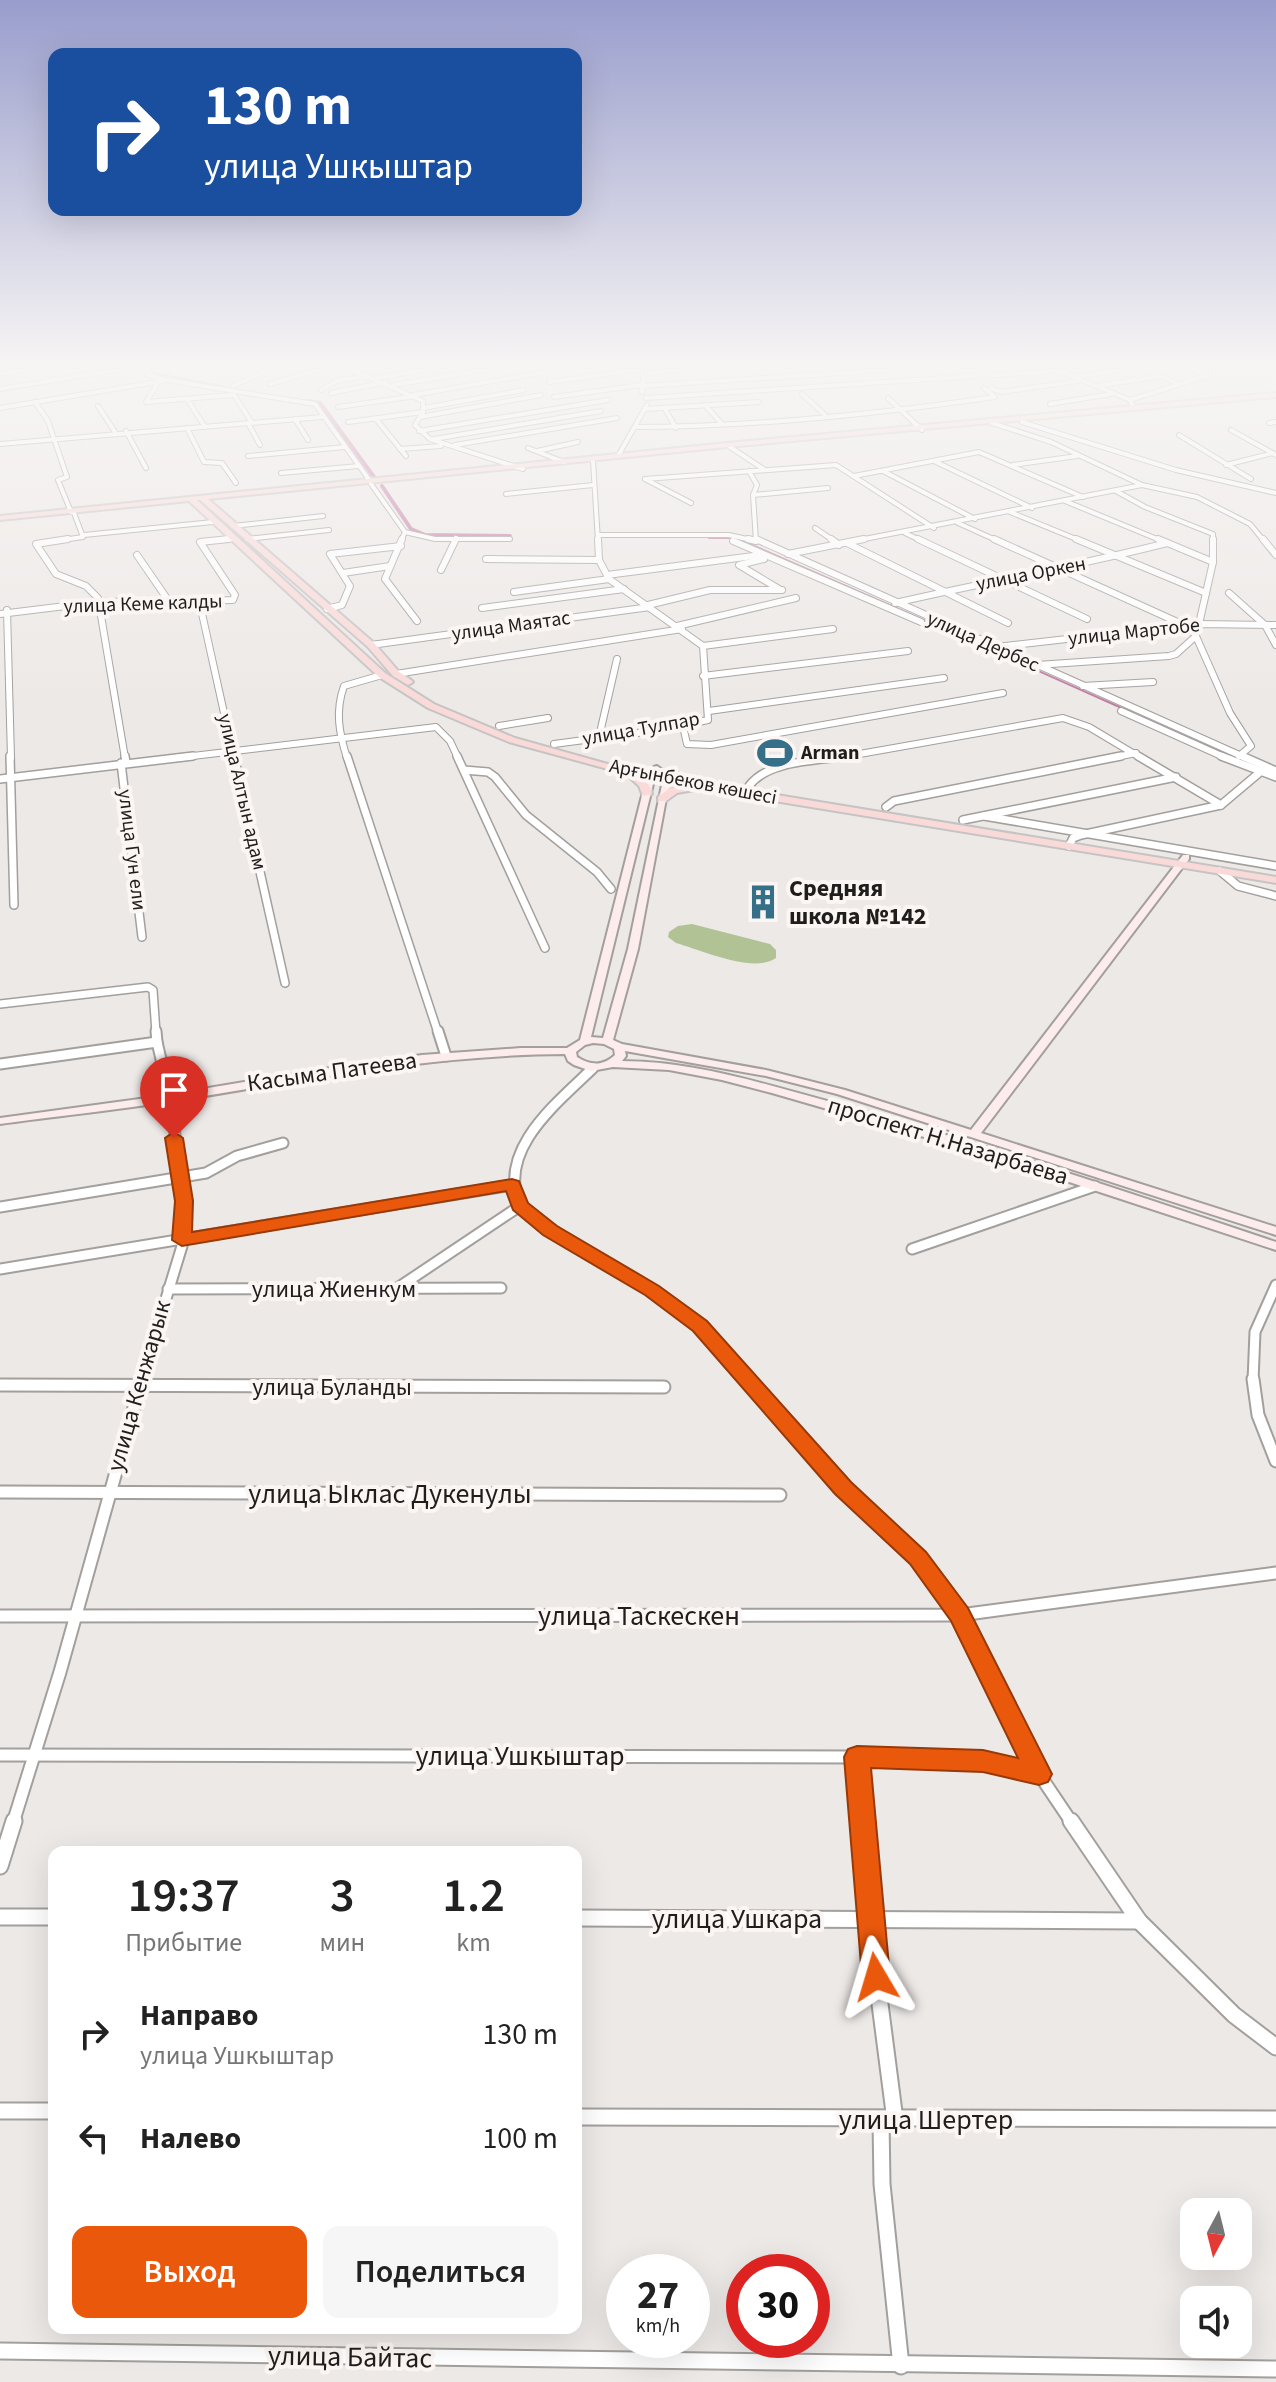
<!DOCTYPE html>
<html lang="ru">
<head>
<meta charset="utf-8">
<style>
  body { margin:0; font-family:"Source Sans 3",sans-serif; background:#f6f6f6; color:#222; height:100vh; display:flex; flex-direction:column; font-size:30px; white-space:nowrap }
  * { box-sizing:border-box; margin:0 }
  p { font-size:26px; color:#767676 }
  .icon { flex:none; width:44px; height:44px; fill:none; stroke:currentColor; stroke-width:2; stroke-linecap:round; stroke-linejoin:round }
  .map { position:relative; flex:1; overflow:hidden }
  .sheet { position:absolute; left:48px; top:1846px; width:534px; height:488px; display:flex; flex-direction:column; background:#fff; border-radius:16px; box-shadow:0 8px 32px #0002 }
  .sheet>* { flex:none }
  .banner { position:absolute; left:48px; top:48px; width:534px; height:168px; border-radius:16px; box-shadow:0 8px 32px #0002; background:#1a4fa0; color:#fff; overflow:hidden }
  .needle { width:52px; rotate:187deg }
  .fabs { position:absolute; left:1180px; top:2198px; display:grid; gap:16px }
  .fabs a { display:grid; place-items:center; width:72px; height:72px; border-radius:16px; background:#fff; box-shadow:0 8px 32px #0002; font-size:40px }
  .speed { position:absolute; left:606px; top:2254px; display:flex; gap:16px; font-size:40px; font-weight:700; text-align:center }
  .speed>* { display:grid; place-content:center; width:104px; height:104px; border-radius:50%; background:#fff; box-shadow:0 8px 32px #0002; line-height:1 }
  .speed small { font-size:20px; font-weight:400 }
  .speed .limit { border:12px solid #d22; background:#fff; color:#111 }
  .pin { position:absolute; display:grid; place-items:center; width:68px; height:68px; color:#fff; margin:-82px -34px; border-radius:50% 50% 50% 0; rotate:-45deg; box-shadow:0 0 8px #0007 }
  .pin .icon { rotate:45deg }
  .me { position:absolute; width:88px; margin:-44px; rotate:353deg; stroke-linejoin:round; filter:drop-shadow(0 0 6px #0008) }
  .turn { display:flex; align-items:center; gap:28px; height:168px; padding:0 24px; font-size:36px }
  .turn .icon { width:104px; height:104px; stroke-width:2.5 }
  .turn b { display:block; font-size:56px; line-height:68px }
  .eta { display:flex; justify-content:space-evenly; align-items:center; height:136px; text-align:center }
  .eta b { font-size:48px; font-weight:600; line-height:56px }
  .primary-button { display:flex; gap:16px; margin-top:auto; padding:16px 24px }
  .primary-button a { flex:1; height:92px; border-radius:16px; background:#ea580c; color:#fff; font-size:32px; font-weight:600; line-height:92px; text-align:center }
  .primary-button a+a { background:#f6f6f6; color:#222 }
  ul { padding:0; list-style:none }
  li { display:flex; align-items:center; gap:24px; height:104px; padding:0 24px }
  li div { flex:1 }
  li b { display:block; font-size:30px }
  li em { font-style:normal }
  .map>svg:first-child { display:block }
  .green { fill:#b1c294 }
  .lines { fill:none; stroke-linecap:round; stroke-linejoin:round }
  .stream { stroke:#c27aa3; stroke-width:2 }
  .canal { stroke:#c27aa3; stroke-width:4 }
  .street-far5-casing { stroke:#a39f9c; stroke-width:6 }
  .street-far4-casing { stroke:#a39f9c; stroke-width:8 }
  .street-far3-casing { stroke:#a39f9c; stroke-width:10 }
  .street-far2-casing { stroke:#a39f9c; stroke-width:13 }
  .street-far1-casing { stroke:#a39f9c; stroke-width:15 }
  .street-casing { stroke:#a39f9c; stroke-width:19 }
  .secondary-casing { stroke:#a39f9c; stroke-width:4 }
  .primary-casing { stroke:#c5c4c4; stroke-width:4 }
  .street-far5 { stroke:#fff; stroke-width:4 }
  .street-far4 { stroke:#fff; stroke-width:6 }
  .street-far3 { stroke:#fff; stroke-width:7 }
  .street-far2 { stroke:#fff; stroke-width:9 }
  .street-far1 { stroke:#fff; stroke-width:11 }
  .street { stroke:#fff; stroke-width:15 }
  .secondary { fill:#fcecec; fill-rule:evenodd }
  .primary { fill:#f9dad9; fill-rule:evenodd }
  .route { fill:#ea580c; stroke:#983908; stroke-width:2 }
  .labels { text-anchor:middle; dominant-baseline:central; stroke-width:8; stroke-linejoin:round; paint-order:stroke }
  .far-street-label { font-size:20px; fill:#1f1e1d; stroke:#fbf6f4 }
  .far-poi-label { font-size:20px; font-weight:bold; fill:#1f1e1d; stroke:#fbf6f4; text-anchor:start }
  .poi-label { font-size:24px; font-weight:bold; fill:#1f1e1d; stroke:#fbf6f4; text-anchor:start }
  .street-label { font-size:24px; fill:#1f1e1d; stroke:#fbf6f4 }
  .near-street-label { font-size:28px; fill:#1f1e1d; stroke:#fbf6f4 }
</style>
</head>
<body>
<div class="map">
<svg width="1276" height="2382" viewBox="0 0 1276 2382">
  <rect width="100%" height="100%" fill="#ede9e7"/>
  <path class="green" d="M692,924L770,944L776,950V958C754,974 701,950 676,943L668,937L669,932L678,926Z"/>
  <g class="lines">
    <g class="stream">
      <path d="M709,538H733"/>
      <path d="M743,541L983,646"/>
      <path d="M989,649L1227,755"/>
    </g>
    <g class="canal">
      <path d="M151,369L150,373L221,387"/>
      <path d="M307,401L320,403L374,477"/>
      <path d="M382,486L411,529L425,535L510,536"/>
    </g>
    <g class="street-far5-casing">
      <g id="street-far5">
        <path d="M146,369L148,375L166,380L315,404L370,481"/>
        <path d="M350,369L423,401V412L415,425L430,439L523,469"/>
        <path d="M1191,369L1209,375"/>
        <path d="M644,373L697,369"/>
        <path d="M0,374L28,369"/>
        <path d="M993,375L1060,371L1130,400"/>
        <path d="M1074,377L1122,370"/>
        <path d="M376,378L432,369"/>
        <path d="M159,381L146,402L232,395"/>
        <path d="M549,382L644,369"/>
        <path d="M270,384L321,369"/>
        <path d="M394,385L490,369"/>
        <path d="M233,386L270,369"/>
        <path d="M641,386L904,369"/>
        <path d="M1097,386L1161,376L1179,384"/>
        <path d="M991,388L1001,392L1078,381"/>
        <path d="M0,389L123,369"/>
        <path d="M321,390L337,381L366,376"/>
        <path d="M642,392L645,369"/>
        <path d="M331,393L386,382"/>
        <path d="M802,394L825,415"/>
        <path d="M234,395L252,423"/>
        <path d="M414,395L550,371"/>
        <path d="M554,397L641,385"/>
        <path d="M646,398L975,376"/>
        <path d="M888,398L922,430"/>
        <path d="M187,399L205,427"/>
        <path d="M35,402L48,421L67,477L58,480L71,512"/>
        <path d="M1050,404L1111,394"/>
        <path d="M1132,404L1130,400L1209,375"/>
        <path d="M705,405L722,424"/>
        <path d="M98,406L115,432"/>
        <path d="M338,407L416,396"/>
        <path d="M0,408L163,381"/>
        <path d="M423,408L524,390"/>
        <path d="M645,409L759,402"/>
        <path d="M665,409L676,428"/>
        <path d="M420,417L541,395"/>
        <path d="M295,419L308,440"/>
        <path d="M376,419L406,456"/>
        <path d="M348,422L423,412"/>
        <path d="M1022,422L1176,470L1276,493"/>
        <path d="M248,423L260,445"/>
        <path d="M992,423L1051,442L1142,485L1197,497L1250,524L1264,541"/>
        <path d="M1269,423L1276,422"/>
        <path d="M635,427C755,427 877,414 995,397L984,388"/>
        <path d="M187,428L204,462L222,463L236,483"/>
        <path d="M1231,430L1276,455"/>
        <path d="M126,431L146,468"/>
        <path d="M419,431L608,400"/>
        <path d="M1179,435L1251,479"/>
        <path d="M434,439L601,411"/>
        <path d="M0,444L322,417"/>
        <path d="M455,445L617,418"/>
        <path d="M730,447L765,470"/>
        <path d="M528,448L564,462"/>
        <path d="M400,449L441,446"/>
        <path d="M537,451L578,442"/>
        <path d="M248,456L345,447"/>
        <path d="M618,456L647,405"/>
        <path d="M593,461L598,541"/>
        <path d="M934,461L1032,508"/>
        <path d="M1013,465L1077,456"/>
        <path d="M1226,465L1273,453"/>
        <path d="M749,471L757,485L753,495L756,541"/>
        <path d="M883,471L975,519"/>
        <path d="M281,473L359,466"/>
        <path d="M854,476L979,452L1083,497"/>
        <path d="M645,479L836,465L934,528"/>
        <path d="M645,479L691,503"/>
        <path d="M371,484L405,532L435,539H510"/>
        <path d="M1116,491L1145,507L1213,534V541"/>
        <path d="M506,494L593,485"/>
        <path d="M753,495L828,488"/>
        <path d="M1065,501L1162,541"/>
        <path d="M1010,512L1081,541"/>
        <path d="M958,523L998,541"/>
        <path d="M233,526L323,516"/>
        <path d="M815,528L834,541"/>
        <path d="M905,533L922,541"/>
        <path d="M84,535L213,522"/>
        <path d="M598,535H729L756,541"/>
        <path d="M247,539L329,530"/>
        <path d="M55,541L83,537L74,513"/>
        <path d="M208,541L231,539"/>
        <path d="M401,541L405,532"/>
        <path d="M854,541L1142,485"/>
      </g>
    </g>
    <g class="street-far4-casing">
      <g id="street-far4">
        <path d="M68,539L36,544L56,574L86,586L98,598L125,758"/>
        <path d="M402,539L385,579L417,621"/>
        <path d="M748,539L756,541"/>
        <path d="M756,539L1246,758"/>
        <path d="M831,539L839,545"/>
        <path d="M918,539L1087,619"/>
        <path d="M994,539L1184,625L1195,634L1230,713L1251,746L1239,756"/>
        <path d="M1076,539L1206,593"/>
        <path d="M1158,539L1213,562"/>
        <path d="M1263,539L1276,555"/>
        <path d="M733,541L921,622"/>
        <path d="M847,543L1008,623"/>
        <path d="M788,554L864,539"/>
        <path d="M137,555L168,600"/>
        <path d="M486,559L599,560"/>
        <path d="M764,559L739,565L779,589"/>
        <path d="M441,570L456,539"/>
        <path d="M343,573L390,566"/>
        <path d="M607,575L761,555"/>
        <path d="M514,592L609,579"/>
        <path d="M1229,593L1265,625L1276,645"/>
        <path d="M199,600L234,758"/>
        <path d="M895,603C986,582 1077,566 1167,543"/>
        <path d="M648,605L710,590H782"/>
        <path d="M482,608L624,589"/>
        <path d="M327,609L342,605L350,586L330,554L401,546"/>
        <path d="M7,610L11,758"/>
        <path d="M0,614L98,602L233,600L235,595L200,542L229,539"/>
        <path d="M1199,624L1213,562V539"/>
        <path d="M677,626L796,598"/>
        <path d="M371,645L650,607"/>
        <path d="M703,646L833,629"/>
        <path d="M996,647L1199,624L1276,625"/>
        <path d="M1037,665L1169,656L1176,654L1196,636"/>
        <path d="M396,674L682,629"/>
        <path d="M703,676L908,651"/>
        <path d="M1083,686L1153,682"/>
        <path d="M709,711L944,678"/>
        <path d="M1121,711L1226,758"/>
        <path d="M499,726L548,718"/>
        <path d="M683,726L687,744L711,745L1003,693"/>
        <path d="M599,737L617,659"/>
        <path d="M554,744L660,730L708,720L703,646L609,579L599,560L598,539"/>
        <path d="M176,758L436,727L450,741L458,758"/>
        <path d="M347,758C339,733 335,711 344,686L382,675"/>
        <path d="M837,758L1063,718L1089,727L1141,758"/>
        <path d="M1111,758L1136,753"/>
      </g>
    </g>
    <g class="street-far3-casing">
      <g id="street-far3">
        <path d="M10,756L14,905"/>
        <path d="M125,756L126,762"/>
        <path d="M234,756L285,983"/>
        <path d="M347,756L438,1033"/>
        <path d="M457,756L545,948"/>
        <path d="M1138,756L1221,805"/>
        <path d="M1221,756L1276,777"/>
        <path d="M1242,756L1276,771"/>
        <path d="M121,763L142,937"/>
        <path d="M464,770L488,772L495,777L526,815L597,872L611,889"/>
        <path d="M0,779L193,756"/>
        <path d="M749,786C768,760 817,761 848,756"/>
        <path d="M886,807L894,801L1121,756"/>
        <path d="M984,816L1276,866"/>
        <path d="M963,820L1176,777"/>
        <path d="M1069,846L1073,838L1081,835L1221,805L1259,773"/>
        <path d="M1220,871L1238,886L1276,896"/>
        <path d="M0,1004L148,987L153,990L156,1033"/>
      </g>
    </g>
    <g class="street-far2-casing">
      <g id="street-far2">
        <path d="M156,1031L157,1042"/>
        <path d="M438,1031L446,1056"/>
        <path d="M0,1064L157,1042L170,1098L184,1201L182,1246L141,1381"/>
        <path d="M520,1206C560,1239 606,1261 650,1289C689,1314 718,1347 749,1381"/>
        <path d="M0,1207L206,1173L237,1156L283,1143"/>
        <path d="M912,1249L1095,1186"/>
        <path d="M0,1269L512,1185"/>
        <path d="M168,1289L501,1288"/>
        <path d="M396,1289L520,1206C496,1150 557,1103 593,1068"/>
        <path d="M1253,1381L1255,1332L1276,1285"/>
      </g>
    </g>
    <g class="street-far1-casing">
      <g id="street-far1">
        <path d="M747,1379L843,1488L918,1558L960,1615L1039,1774L1072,1823"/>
        <path d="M1253,1379L1258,1415L1276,1461"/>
        <path d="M0,1385L664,1387"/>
        <path d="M0,1492L780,1495"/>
        <path d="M0,1616L960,1615L1276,1573"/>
        <path d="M0,1755L857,1757L983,1761L1039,1774"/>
        <path d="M857,1757L864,1823"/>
        <path d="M13,1823L60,1672L142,1379"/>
      </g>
    </g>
    <g class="street-casing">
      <g id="street">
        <path d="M864,1821L872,1903L869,1919L895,2120"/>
        <path d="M1071,1821L1139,1921L1234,2015L1276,2047"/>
        <path d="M0,1866L14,1821"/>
        <path d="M0,1917H54"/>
        <path d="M576,1918L1139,1921"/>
        <path d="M0,2111H54"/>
        <path d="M576,2117L1276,2119"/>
        <path d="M881,2120L882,2184L901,2366"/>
        <path d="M0,2351L1276,2369"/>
      </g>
    </g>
    <g class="secondary-casing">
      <path id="secondary" d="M657,766L661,769L655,776L591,1037L603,1038L628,949L663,780L674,770L678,773L671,781L666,799L638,949L613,1040L622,1044L766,1070L845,1090L971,1130L1183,855H1189V859L981,1133L1276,1227V1235L837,1094L766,1076L625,1051L626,1056L622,1061C697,1061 770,1086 842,1105C988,1145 1132,1194 1276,1242V1250L993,1157L772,1093L722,1080L669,1070L613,1067L591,1071L574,1065L568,1061L565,1054C431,1055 306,1080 174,1101C116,1110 58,1116 0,1124V1118L154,1097L323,1069L422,1055L521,1048H567L580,1040L647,776L654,767ZM593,1043L604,1044L614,1049L615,1055C603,1066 591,1066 577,1057L576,1052L585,1045Z"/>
    </g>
    <g class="primary-casing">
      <path id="primary" d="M1276,393V397L727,447L208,499L374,643L399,672L411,680L413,682L408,685L393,676L368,647L200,500H197L385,673L434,704L515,738L604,763L667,777L1276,877V883L695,788L694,790L677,793L666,801H658V797L670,788L684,786L641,777L649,785L652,794L643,796L639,786L626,774L509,742L428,708L379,677L189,501L0,520V516L727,443Z"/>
    </g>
    <use href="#street-far5" class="street-far5"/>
    <use href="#street-far4" class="street-far4"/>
    <use href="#street-far3" class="street-far3"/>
    <use href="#street-far2" class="street-far2"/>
    <use href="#street-far1" class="street-far1"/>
    <use href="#street" class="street"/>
    <use href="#secondary" class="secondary"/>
    <use href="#primary" class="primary"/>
  </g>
  <linearGradient id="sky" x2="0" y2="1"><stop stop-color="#999dcc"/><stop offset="0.52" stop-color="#f7f5f4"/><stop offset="1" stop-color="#f7f5f4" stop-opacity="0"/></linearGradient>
  <rect width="1276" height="703" fill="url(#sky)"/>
  <path class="route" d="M174,1132L183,1138L193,1201L192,1232L512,1179L519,1181L528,1203L557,1226L659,1286L707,1321L851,1482L926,1552L968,1608L1052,1774L1048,1782L1039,1785L983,1772L871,1768L890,1977L886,1986L876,1990L867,1986L862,1977L844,1757L848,1749L857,1746L983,1750L1018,1758L951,1621L910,1564L835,1494L693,1331L645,1295L543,1235L513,1210L506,1191L182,1246L172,1240L175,1201L165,1138Z"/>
  <defs>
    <g id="stadium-bare" transform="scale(2.76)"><path d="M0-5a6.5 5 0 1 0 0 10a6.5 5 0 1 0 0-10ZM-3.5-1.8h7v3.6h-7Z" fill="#356f88" stroke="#fbf6f4" stroke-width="2.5" paint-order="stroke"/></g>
    <g id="building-bare" transform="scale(2.76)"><path d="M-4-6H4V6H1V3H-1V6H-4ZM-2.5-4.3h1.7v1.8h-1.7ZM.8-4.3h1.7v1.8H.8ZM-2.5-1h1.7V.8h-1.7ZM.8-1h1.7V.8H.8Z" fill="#356f88" stroke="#fbf6f4" stroke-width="2.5" paint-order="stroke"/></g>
  </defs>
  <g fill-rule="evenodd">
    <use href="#stadium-bare" x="775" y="753"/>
    <use href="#building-bare" x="763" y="902"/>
  </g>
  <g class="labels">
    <g class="far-street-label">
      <text transform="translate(1031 574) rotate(-11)">улица Оркен</text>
      <text transform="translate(143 604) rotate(-2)">улица Кеме калды</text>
      <text transform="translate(511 626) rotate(-8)">улица Маятас</text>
      <text transform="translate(1134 632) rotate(-6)">улица Мартобе</text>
      <text transform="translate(983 642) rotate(24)">улица Дербес</text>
      <text transform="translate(641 729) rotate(-10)">улица Тулпар</text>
      <text transform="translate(693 782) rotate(11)">Арғынбеков көшесі</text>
      <text transform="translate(242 792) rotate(77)">улица Алтын адам</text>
      <text transform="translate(132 850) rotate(83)">улица Гун ели</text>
    </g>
    <g class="far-poi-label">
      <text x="801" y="753">Arman</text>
    </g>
    <g class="poi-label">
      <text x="789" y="888">Средняя<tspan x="789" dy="28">школа №142</tspan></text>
    </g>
    <g class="street-label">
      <text transform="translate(332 1072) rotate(-8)">Касыма Патеева</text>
      <text transform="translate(948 1141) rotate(17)">проспект Н.Назарбаева</text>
      <text x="334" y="1289">улица Жиенкум</text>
      <text transform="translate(139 1386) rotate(-74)">улица Кенжарык</text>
      <text x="332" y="1387">улица Буланды</text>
    </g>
    <g class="near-street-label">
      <text x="390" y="1494">улица Ыклас Дукенулы</text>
      <text x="639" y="1616">улица Таскескен</text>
      <text x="520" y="1756">улица Ушкыштар</text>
      <text x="737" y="1919">улица Ушкара</text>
      <text x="926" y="2120">улица Шертер</text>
      <text transform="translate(350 2357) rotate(1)">улица Байтас</text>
    </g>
  </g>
</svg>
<div class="fabs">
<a><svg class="needle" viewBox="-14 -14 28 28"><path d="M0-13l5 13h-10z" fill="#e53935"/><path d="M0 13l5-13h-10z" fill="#767676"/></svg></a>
<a><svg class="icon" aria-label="sound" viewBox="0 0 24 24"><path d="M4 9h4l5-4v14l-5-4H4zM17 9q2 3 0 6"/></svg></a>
</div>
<div class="speed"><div>27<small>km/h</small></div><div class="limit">30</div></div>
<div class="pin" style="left:174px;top:1138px;background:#d93025"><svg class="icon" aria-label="arrive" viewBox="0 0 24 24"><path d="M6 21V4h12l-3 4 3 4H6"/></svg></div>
<svg class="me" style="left:876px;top:1977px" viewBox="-20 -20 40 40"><path d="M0-17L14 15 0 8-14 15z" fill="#ea580c" stroke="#fff" stroke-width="4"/></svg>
<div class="banner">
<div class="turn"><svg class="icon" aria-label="right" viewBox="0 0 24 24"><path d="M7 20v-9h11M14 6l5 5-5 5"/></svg><div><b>130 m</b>улица Ушкыштар</div></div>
</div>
<section class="sheet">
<div class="eta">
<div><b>19:37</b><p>Прибытие</p></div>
<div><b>3</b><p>мин</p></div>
<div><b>1.2</b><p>km</p></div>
</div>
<ul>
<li><svg class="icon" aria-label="right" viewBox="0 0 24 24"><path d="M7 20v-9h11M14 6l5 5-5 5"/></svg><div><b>Направо</b><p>улица Ушкыштар</p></div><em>130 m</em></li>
<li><svg class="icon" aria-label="left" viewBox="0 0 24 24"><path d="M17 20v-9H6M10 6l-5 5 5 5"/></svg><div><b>Налево</b></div><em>100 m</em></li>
</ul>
<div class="primary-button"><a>Выход</a><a>Поделиться</a></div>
</section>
</div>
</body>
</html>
